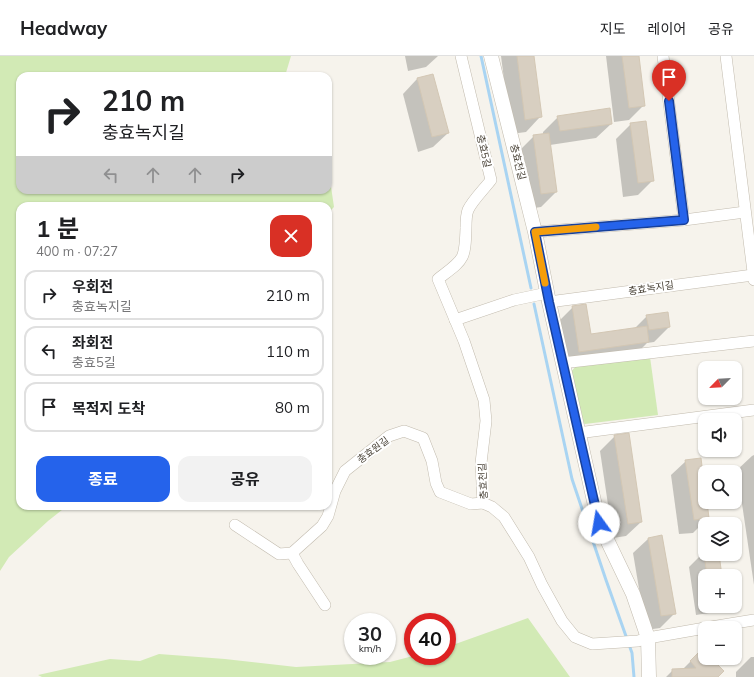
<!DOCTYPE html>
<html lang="ko">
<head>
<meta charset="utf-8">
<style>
  body { margin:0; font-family:Mulish,"Noto Sans KR",sans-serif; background:#f2f2f2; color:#202124; height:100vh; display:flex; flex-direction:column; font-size:15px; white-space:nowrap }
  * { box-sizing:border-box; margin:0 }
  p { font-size:13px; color:#757577 }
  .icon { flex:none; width:22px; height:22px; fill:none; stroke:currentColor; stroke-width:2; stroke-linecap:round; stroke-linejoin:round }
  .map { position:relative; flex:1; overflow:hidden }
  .side { position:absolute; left:16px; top:146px; width:316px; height:308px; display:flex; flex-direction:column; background:#fff; border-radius:12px; box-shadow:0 1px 3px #0004 }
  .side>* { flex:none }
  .guide { position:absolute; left:16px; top:16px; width:316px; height:122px; border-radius:12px; box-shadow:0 1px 3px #0004; background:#fff; color:#202124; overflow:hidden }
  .needle { width:26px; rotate:246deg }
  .buttons { position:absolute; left:698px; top:305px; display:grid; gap:8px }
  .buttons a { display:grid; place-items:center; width:44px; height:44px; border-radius:8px; background:#fff; box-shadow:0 1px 3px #0004; font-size:20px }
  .speed { position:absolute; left:344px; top:557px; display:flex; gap:8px; font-size:20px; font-weight:700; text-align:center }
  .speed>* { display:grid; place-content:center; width:52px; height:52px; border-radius:50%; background:#fff; box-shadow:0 1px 3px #0004; line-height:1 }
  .speed small { font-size:10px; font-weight:400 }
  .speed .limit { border:6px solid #d22; background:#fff; color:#111 }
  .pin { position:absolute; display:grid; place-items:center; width:34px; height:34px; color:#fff; margin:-41px -17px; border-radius:50% 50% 50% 0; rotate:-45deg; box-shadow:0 0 4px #0007 }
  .pin .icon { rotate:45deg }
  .me { position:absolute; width:44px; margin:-22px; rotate:347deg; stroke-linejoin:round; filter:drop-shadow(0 0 3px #0008) }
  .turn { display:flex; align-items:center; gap:14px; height:84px; padding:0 20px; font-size:18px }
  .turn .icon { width:52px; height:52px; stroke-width:2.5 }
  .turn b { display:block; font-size:28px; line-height:34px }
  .lanes { display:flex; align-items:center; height:38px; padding:0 20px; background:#0003; justify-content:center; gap:20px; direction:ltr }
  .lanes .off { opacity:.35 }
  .round { display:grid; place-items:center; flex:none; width:42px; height:42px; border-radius:12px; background:#f2f2f2 }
  .headline { display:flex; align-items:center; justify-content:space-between; height:68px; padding:0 20px }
  h1 { font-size:24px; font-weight:700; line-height:30px }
  .button { display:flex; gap:8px; margin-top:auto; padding:8px 20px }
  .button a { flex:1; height:46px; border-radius:12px; background:#2563eb; color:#fff; font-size:16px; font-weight:700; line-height:46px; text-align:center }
  .button a+a { background:#f2f2f2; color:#202124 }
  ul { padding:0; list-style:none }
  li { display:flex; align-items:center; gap:12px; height:50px; margin:0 8px 6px; padding:0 12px; border:2px solid #e0e0e0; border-radius:12px }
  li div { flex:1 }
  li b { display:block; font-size:15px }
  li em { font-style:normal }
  header { display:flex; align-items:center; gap:24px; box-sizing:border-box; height:56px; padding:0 20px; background:#fff; border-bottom:1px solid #e0e0e0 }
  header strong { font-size:19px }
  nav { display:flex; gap:22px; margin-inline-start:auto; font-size:14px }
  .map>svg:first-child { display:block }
  .green { fill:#d2eab5 }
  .shadow { fill:#0003 }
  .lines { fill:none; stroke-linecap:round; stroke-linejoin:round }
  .stream { stroke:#a9d4f2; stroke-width:3 }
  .building { fill:#d8cfc1; stroke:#d3c7b4 }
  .minor-casing { stroke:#c2bbae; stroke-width:12 }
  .tertiary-casing { stroke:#c2bbae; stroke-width:15 }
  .minor { stroke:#fff; stroke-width:11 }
  .tertiary { stroke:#fff; stroke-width:14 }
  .route-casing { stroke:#184099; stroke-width:10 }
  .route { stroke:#2563eb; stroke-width:7 }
  .slow { stroke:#f59e0b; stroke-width:7 }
  .labels { text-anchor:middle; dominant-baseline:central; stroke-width:4; stroke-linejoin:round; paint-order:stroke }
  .street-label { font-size:10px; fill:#4b4439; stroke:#fff }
</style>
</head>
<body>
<header>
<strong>Headway</strong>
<nav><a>지도</a><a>레이어</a><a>공유</a></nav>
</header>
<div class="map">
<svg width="754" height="621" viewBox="0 0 754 621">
  <rect width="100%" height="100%" fill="#f6f3ec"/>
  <g class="green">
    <path d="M0,0H291L285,20H20V134H328V110L334,151L328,157V150H20V450H67L48,465L9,501L0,515Z"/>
    <path d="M650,301L658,359L585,368L578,364L569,318L577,309Z"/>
    <path d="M528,562L570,621H42L38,619L110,603L140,605L159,598L225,603L296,611L390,606L413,600H447V591Z"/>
  </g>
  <g class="shadow">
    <path d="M405,0H438L426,11L408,15Z"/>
    <path d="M501,0H533L540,61L526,76L511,78Z"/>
    <path d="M606,0H638L644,49L629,64L614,66Z"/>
    <path d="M417,23L448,77L433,91L418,96L403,38Z"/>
    <path d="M558,61L611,68L596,82L550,89L556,136L541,151L527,153L519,95L534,80L543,79V76Z"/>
    <path d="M631,68L653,124L638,139L623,141L616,83Z"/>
    <path d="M573,251L590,279L634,273L647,260L669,271L654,286L647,287L633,301L565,310L558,266Z"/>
    <path d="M615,380L641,466L626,480L613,482L600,395Z"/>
    <path d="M754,399V529L737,414L752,400Z"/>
    <path d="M686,405L705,441L708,462L693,477L679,478L671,419Z"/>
    <path d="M662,480L675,557L660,572L646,574L633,497L648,483Z"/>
    <path d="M704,496H705V498H718L721,520H705V550H716L709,557L696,559L689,511Z"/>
    <path d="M702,594L705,597V602H710L717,621H666L673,614L683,613Z"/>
    <path d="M751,601H754V621H736V616Z"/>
  </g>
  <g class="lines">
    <g class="stream">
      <path d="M481,0L531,232"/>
      <path d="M534,248L572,423L606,524L632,597L634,621"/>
    </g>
  </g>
  <g class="building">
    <path d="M517,0H534L542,61L525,64Z"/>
    <path d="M622,0H639L645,50L629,52Z"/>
    <path d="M433,18L449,77L432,81L417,22Z"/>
    <path d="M610,52L612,68L560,75L557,60Z"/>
    <path d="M646,65L654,125L638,127L630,67Z"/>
    <path d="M549,77L557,136L541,138L533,79Z"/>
    <path d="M586,248L591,278L647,270L649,286L579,296L572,250Z"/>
    <path d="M668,256L670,271L649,274L646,259Z"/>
    <path d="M629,377L642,466L628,468L614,379Z"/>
    <path d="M701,402L705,434V446H707L709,462L694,464L685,404Z"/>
    <path d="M662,479L676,558L661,560L648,482Z"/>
    <path d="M704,498H719L722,520H707Z"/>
    <path d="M705,590V602H711L724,615L718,621H672V613L696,612L690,605Z"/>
  </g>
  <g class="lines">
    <g class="minor-casing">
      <g id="minor">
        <path d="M461,0L491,124C485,132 472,145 468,154C466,159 466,166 466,172C465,205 464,203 438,223L464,285L484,344L486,365L481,407L483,447L492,451L504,461L529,501L542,529L562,565L575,581L592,588L638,585L648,582L705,572"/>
        <path d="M663,0L684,164"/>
        <path d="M726,0L754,224"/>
        <path d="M535,176L684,164L745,156"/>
        <path d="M549,246L753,219"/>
        <path d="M455,264L514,244L547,237"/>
        <path d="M562,307L754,285"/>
        <path d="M578,377L754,354"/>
        <path d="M235,469L279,498L292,497"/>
        <path d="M325,549L298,508L292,497L322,470L328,460L335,435L345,415L389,380L404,375L423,382L432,405L436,427L440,436L471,448L483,447"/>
        <path d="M705,572L754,564"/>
      </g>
    </g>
    <g class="tertiary-casing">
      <path id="tertiary" d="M491,0L535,176L549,246L599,467L633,538L648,582L649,621"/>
    </g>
    <use href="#minor" class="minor"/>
    <use href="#tertiary" class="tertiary"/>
  </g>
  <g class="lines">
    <g class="route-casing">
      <path id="route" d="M599,467L549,246L535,176L684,164L669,45"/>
    </g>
    <use href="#route" class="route"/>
    <path class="slow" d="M545,227L535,176L596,171"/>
  </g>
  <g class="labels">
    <g class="street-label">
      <text transform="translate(484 95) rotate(77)">충효5길</text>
      <text transform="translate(518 106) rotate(76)">충효천길</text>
      <text transform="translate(651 232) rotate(-8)">충효녹지길</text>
      <text transform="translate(373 394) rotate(-37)">충효원길</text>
      <text transform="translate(483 425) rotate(-93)">충효천길</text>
    </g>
  </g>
</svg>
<div class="buttons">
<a><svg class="needle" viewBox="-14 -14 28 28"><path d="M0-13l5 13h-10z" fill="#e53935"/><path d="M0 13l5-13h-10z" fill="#757577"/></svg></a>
<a><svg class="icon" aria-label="sound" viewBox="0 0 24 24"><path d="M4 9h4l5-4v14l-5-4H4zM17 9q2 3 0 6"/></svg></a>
<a><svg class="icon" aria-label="search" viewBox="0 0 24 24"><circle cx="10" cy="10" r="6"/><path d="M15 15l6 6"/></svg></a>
<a><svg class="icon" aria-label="layers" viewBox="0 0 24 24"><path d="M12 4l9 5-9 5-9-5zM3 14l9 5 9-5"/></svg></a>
<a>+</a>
<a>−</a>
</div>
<div class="speed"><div>30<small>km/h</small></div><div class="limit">40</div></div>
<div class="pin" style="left:669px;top:45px;background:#d93025"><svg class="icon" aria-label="arrive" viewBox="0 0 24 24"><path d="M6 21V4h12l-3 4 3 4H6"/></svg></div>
<svg class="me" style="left:599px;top:467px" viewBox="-20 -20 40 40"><circle r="19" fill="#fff"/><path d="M0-13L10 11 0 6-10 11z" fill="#2563eb"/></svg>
<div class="guide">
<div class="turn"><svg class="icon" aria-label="right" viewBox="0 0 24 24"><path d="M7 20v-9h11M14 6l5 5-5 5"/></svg><div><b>210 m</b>충효녹지길</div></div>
<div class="lanes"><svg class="icon off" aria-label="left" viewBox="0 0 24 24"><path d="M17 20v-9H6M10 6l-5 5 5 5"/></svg><svg class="icon off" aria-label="ahead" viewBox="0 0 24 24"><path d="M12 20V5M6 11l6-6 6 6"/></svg><svg class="icon off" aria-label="ahead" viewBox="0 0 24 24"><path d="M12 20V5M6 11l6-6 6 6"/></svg><svg class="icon" aria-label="right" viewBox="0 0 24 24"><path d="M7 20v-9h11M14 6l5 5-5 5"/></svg></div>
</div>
<section class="side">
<div class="headline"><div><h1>1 분</h1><p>400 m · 07:27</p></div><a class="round" style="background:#d93025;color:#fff"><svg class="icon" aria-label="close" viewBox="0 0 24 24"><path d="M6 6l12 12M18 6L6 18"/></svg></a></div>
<ul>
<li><svg class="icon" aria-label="right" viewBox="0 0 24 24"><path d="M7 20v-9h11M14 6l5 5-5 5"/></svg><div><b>우회전</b><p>충효녹지길</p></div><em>210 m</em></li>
<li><svg class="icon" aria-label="left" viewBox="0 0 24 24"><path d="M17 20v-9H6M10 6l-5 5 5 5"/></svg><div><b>좌회전</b><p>충효5길</p></div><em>110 m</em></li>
<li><svg class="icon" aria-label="arrive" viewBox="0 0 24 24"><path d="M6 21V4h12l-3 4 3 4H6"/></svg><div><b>목적지 도착</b></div><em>80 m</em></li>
</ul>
<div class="button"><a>종료</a><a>공유</a></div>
</section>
</div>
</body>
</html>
